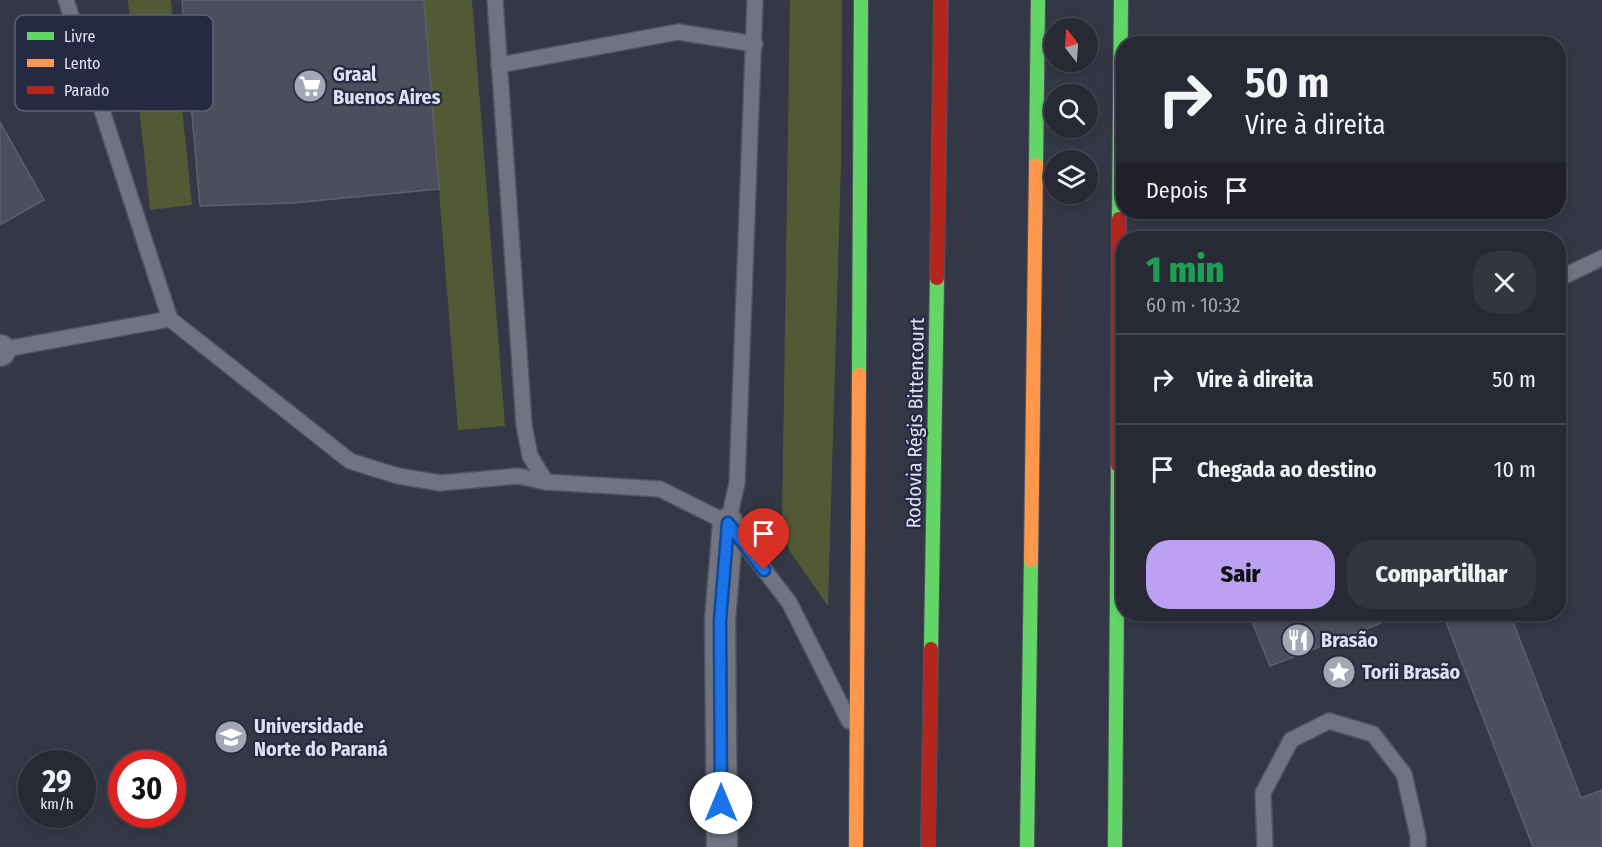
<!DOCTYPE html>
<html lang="pt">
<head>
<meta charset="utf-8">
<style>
  body { margin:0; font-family:"Fira Sans Condensed",sans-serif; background:#333540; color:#f1f3f6; height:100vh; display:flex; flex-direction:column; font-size:22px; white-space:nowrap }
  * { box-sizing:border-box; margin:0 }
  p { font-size:20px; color:#a4a6ac }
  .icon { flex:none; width:33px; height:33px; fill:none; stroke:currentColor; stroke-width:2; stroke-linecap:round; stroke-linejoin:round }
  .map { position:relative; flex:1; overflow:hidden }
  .details { position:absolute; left:1116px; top:231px; width:450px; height:390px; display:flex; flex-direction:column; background:#272934; border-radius:24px; box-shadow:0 3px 9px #0003,0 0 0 2px #43454f }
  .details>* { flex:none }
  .hud { position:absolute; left:1116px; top:36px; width:450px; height:183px; border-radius:24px; box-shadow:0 3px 9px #0003,0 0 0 2px #43454f; background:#272934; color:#f1f3f6; overflow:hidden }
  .needle { width:39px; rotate:343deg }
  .fabs { position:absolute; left:1044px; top:18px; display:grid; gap:12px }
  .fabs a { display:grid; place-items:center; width:54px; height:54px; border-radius:50%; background:#272934; box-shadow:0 3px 9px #0003,0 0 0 2px #43454f; font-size:30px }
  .speed { position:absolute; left:18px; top:750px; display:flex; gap:12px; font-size:30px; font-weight:700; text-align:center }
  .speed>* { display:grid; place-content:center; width:78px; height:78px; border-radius:50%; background:#272934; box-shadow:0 3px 9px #0003,0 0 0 2px #43454f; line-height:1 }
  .speed small { font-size:15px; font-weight:400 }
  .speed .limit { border:9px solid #d22; background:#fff; color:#111 }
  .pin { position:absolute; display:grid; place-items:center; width:51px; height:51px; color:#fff; margin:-62px -26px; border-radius:50% 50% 50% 0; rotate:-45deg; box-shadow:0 0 6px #0007 }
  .pin .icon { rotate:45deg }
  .me { position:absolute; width:66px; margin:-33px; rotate:0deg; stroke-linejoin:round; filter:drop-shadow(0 0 4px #0008) }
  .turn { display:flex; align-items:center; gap:21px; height:126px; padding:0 30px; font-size:27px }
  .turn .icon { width:78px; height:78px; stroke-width:2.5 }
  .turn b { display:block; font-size:42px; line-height:51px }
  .then { display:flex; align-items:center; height:57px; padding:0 30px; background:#0003; gap:12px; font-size:22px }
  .round { display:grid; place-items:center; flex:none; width:63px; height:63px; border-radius:24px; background:#333540 }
  .summary { display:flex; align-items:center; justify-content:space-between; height:102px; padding:0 30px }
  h1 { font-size:36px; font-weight:800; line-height:45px; color:#1e9e55 }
  .primary-button { display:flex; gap:12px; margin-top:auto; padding:12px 30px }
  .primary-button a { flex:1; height:69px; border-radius:24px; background:#bca0f2; color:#111; font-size:24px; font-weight:800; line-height:69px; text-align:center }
  .primary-button a+a { background:#333540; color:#f1f3f6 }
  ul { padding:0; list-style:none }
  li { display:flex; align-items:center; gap:18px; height:90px; padding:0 30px; border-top:2px solid #43454f }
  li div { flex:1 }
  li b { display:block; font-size:22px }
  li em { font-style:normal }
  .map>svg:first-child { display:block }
  .green { fill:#545935 }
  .building { fill:#4b4e5d; stroke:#5d606c; stroke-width:1.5 }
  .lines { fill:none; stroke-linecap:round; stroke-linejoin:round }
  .lane-casing { stroke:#50535f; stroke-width:18 }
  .street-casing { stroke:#50535f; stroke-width:33 }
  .fast-casing { stroke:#50535f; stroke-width:16 }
  .slow-casing { stroke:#50535f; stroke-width:16 }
  .jam-casing { stroke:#50535f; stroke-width:16 }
  .lane { stroke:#717480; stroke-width:15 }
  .street { stroke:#717480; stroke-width:30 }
  .fast { stroke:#63d668; stroke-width:14 }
  .slow { stroke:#ff974d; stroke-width:14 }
  .jam { stroke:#b3261e; stroke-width:14 }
  .route-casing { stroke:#114b97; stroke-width:15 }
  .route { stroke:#1a73e8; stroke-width:10 }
  .labels { text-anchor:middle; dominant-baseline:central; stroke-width:4.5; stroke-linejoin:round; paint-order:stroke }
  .poi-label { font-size:20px; font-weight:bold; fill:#dde1f1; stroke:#252941; text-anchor:start }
  .street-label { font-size:20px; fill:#dde1f1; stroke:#252941 }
  .key { fill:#252941; stroke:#5c6076; stroke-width:1.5 }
  .key-label { font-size:16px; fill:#dde1f1 }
</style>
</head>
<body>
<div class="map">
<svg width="1602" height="847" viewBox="0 0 1602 847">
  <rect width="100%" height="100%" fill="#343745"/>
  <g class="green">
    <path d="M128,0H171L192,205L150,210Z"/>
    <path d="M424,0H472L505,426L458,430Z"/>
    <path d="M790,0H842L841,162L828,606L789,550L782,524Z"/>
  </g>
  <g class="building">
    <path d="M182,0H424L439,189L292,203L200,206Z"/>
    <path d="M0,122L44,200L0,225Z"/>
    <path d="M1249,614H1398L1399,616L1270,666Z"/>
    <path d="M1443,614H1510L1581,798L1602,790V847H1533Z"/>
  </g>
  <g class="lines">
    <g class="lane-casing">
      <g id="lane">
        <path d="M66,0L170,319L350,461L398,476L440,483L518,476L546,482"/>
        <path d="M495,0L524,425L530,456L546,482L660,489L728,523L789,602L849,721"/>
        <path d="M499,65L678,32L755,44"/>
        <path d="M1558,279L1602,258"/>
        <path d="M0,350L170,319"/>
        <path d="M728,523L737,483L755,0"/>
        <path d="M1265,847L1263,793L1291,740L1329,721L1373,734L1404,774L1418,836V847"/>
      </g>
    </g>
    <g class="street-casing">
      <g id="street">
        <path d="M0,351V350"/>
        <path d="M722,847L720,620L728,523"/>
      </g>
    </g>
    <g class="fast-casing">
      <g id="fast">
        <path d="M1036,165L1038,0"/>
        <path d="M1119,219L1121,0"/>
        <path d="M859,375L861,0"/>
        <path d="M931,649L937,278"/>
        <path d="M1027,847L1031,560"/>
        <path d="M1115,847L1118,465"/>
      </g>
    </g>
    <g class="slow-casing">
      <g id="slow">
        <path d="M1031,560L1036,165"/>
        <path d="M856,847L859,375"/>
      </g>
    </g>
    <g class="jam-casing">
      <g id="jam">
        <path d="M937,278L941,0"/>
        <path d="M1118,465L1119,219"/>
        <path d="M928,847L931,649"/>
      </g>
    </g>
    <use href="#lane" class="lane"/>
    <use href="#street" class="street"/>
    <use href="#fast" class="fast"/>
    <use href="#slow" class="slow"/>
    <use href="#jam" class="jam"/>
  </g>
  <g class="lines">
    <g class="route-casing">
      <path id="route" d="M721,803L720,621L728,523L764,570"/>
    </g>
    <use href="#route" class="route"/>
  </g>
  <defs>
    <g id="supermarket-disc" transform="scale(1.725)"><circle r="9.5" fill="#a2a6b5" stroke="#252941"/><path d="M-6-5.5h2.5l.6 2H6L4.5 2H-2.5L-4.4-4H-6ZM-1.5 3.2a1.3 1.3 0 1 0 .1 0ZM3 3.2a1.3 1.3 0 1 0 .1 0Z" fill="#fff"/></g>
    <g id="restaurant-disc" transform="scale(1.725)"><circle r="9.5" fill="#a2a6b5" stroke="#252941"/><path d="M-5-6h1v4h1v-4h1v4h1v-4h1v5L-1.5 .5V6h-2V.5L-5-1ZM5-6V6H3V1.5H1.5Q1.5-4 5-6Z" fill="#fff"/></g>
    <g id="sight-disc" transform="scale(1.725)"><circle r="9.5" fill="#a2a6b5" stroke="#252941"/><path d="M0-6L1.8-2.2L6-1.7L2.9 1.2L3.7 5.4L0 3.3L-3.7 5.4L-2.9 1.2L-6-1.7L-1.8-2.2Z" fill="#fff"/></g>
    <g id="university-disc" transform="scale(1.725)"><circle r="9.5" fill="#a2a6b5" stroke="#252941"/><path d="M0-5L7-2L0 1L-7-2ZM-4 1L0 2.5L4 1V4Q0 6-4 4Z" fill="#fff"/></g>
  </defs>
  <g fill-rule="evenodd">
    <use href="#supermarket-disc" x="310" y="86"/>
    <use href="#restaurant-disc" x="1298" y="640"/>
    <use href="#sight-disc" x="1339" y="672"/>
    <use href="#university-disc" x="231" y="737"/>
  </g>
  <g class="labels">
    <g class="poi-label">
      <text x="333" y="74">Graal<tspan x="333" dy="23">Buenos Aires</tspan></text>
      <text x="1321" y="640">Brasão</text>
      <text x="1362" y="672">Torii Brasão</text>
      <text x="254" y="726">Universidade<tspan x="254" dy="23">Norte do Paraná</tspan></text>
    </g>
    <g class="street-label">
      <text transform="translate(915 423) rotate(-89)">Rodovia Régis Bittencourt</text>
    </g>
  </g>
  <rect x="15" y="15" width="198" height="96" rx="9" class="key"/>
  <rect x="27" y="32" width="27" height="8" fill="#63d668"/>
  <rect x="27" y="59" width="27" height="8" fill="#ff974d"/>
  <rect x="27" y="86" width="27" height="8" fill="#b3261e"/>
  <g class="key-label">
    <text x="64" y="42">Livre</text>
    <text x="64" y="69">Lento</text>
    <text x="64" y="96">Parado</text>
  </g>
</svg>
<div class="fabs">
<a><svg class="needle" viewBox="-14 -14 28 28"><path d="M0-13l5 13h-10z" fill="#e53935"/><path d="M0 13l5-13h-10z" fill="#a4a6ac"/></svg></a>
<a><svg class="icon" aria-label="search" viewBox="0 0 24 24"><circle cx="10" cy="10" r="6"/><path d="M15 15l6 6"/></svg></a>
<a><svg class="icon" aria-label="layers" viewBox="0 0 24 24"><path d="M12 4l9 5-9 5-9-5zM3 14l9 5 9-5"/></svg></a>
</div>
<div class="speed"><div>29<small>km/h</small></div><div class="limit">30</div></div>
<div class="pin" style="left:764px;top:570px;background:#d93025"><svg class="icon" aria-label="arrive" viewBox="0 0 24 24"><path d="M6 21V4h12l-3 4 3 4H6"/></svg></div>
<svg class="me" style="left:721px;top:803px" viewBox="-20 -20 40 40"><circle r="19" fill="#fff"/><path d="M0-13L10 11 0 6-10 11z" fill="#1a73e8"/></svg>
<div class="hud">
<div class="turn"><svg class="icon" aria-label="right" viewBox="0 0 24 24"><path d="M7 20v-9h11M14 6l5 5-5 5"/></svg><div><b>50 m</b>Vire à direita</div></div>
<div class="then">Depois<svg class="icon" aria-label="arrive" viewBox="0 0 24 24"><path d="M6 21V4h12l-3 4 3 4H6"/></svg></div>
</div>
<section class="details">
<div class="summary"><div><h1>1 min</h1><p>60 m · 10:32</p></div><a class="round"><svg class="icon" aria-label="close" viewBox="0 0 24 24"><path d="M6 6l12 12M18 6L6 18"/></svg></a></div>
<ul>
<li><svg class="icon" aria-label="right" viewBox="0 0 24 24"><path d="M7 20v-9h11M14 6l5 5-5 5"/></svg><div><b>Vire à direita</b></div><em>50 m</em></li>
<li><svg class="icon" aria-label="arrive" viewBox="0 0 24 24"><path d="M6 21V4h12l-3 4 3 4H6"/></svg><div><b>Chegada ao destino</b></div><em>10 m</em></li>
</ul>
<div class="primary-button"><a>Sair</a><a>Compartilhar</a></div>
</section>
</div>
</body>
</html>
